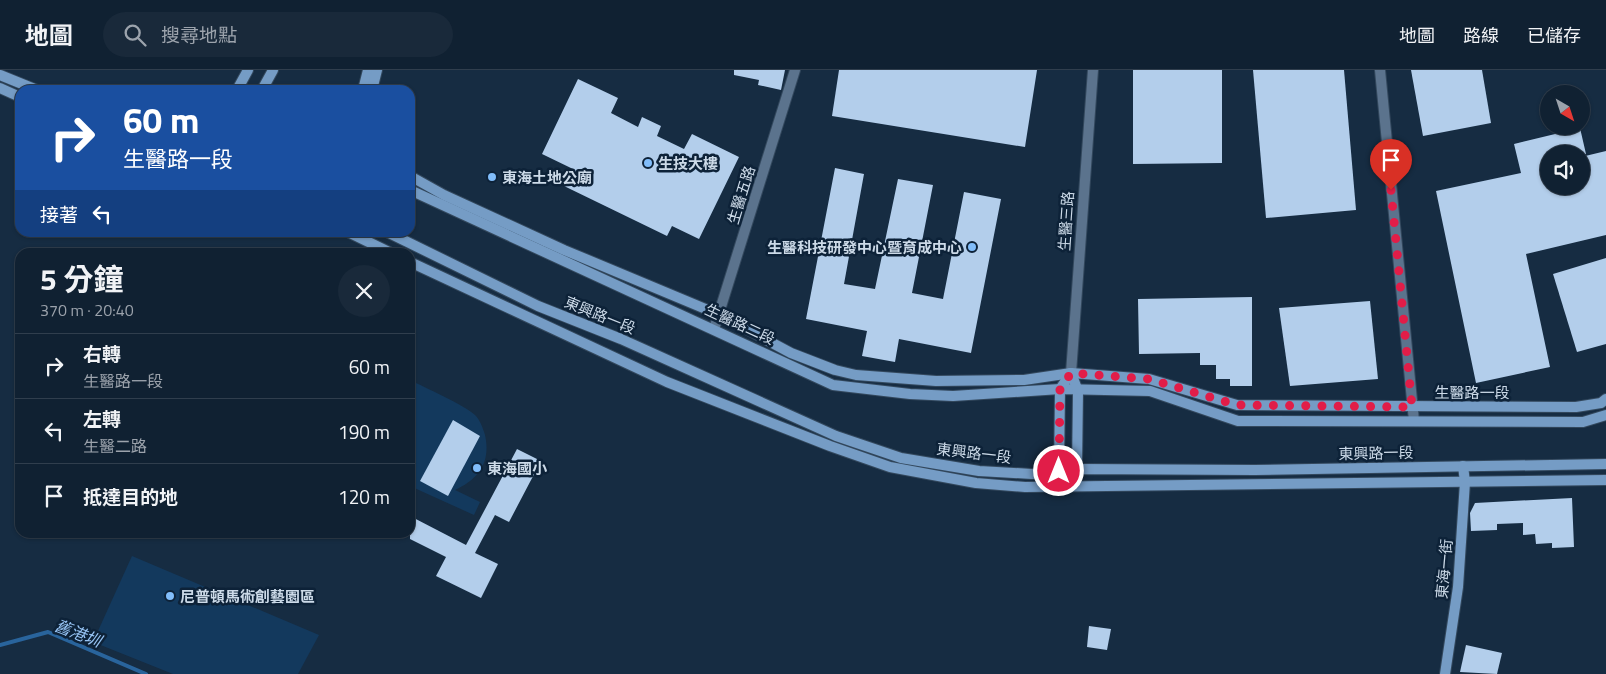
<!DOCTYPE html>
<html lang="zh-TW">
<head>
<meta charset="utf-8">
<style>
  body { margin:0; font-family:"Titillium Web","Noto Sans TC",sans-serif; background:#19293a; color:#f1f3f6; height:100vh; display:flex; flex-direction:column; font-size:19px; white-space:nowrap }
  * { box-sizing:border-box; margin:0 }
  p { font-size:16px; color:#9ca3ac }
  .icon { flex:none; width:28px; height:28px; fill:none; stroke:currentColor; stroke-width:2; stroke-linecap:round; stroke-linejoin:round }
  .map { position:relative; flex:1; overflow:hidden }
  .drawer { position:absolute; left:15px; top:178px; width:400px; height:290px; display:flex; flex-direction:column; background:#102132; border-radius:15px; box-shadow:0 1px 4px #0004,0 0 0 1px #303e4d }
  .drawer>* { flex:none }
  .guide { position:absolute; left:15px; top:15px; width:400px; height:152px; border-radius:15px; box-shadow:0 1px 4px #0004,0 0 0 1px #303e4d; background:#1a4fa0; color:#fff; overflow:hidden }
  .needle { width:32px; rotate:141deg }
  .controls { position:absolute; left:1540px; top:15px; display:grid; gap:10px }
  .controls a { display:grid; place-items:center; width:50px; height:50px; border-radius:50%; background:#102132; box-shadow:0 1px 4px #0004,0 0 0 1px #303e4d; font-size:25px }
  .pin { position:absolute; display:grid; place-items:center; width:42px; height:42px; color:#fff; margin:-51px -21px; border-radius:50% 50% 50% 0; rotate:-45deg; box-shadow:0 0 5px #0007 }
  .pin .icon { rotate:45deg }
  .me { position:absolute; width:55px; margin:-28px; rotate:0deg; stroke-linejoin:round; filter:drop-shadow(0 0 4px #0008) }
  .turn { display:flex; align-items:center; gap:18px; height:105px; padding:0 25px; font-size:22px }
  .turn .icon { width:65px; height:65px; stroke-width:2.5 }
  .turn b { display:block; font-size:35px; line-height:42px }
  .then { display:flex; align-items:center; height:48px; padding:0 25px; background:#0003; gap:10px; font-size:19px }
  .round { display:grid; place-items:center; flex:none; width:52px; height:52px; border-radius:26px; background:#19293a }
  .head { display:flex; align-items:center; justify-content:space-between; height:85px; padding:0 25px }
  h1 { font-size:30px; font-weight:700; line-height:38px }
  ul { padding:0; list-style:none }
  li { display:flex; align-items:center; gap:15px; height:65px; padding:0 25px; border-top:1px solid #303e4d }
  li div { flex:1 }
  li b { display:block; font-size:19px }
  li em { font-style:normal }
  header { display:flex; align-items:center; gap:30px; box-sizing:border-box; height:70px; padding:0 25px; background:#102132; border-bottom:1px solid #303e4d }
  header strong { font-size:24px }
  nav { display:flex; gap:28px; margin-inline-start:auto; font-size:18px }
  .search { width:350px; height:45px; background:#19293a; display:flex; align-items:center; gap:12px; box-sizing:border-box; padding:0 18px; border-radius:28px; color:#9ca3ac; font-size:19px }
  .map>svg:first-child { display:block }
  .green { fill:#13395d }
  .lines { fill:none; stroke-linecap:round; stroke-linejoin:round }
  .stream { stroke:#29649c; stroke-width:4 }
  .building { fill:#b3ceeb }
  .street-casing { stroke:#33485d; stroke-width:12 }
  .secondary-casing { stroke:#33485d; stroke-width:12 }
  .street { stroke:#5b738d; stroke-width:10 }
  .secondary { stroke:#759cc5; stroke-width:10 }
  .route { stroke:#e11d48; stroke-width:9; stroke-dasharray:0 16.2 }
  .poi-dot { fill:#81bdfa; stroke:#0d2238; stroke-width:2 }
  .labels { text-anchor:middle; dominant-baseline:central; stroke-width:5; stroke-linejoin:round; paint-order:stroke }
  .poi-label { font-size:15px; font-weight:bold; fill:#ccdae8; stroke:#0d2238; text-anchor:start }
  .street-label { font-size:15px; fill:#ccdae8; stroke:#0d2238 }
  .water-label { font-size:16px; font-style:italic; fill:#97c4f4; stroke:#0d2238 }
</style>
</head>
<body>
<header>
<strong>地圖</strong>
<div class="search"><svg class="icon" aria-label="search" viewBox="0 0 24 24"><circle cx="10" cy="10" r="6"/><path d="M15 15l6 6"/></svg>搜尋地點</div>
<nav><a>地圖</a><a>路線</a><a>已儲存</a></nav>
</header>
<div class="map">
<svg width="1606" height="604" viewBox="0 0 1606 604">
  <rect width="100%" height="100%" fill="#162c42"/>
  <g class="green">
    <path d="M410,310C424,317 466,336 475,345C480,350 483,358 485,365C491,392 479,409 455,420L480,432L474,445L410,416Z"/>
    <path d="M132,486L319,565L298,604H173L93,572Z"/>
  </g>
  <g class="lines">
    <path class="stream" d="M0,575L48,562L146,604"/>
  </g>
  <g class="building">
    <path d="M734,0H785L781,20L758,15L759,10L734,5Z"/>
    <path d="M839,0H1037L1025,77L832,46Z"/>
    <path d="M1133,0H1222V93L1133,94Z"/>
    <path d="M1253,0H1344L1356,140L1266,148Z"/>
    <path d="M1411,0H1482L1491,53L1423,66Z"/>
    <path d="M578,9L618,28L611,43L638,57L642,47L661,56L657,66L684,79L692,64L739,87L699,169L672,156L667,166L564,116L573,99L542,84Z"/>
    <path d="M1580,58L1586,84H1549V116H1581V87L1606,81V165L1526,184L1550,297L1476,313L1436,121L1521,103L1514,74Z"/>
    <path d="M835,98L864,104L844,214L875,219L898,109L933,115L912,223L943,229L964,122L1001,129L971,283L899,269L895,292L862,286L867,261L806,249Z"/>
    <path d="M1606,188V274L1577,282L1553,204Z"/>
    <path d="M1252,227V316H1230V309H1216V295H1200V283L1139,284L1138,229Z"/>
    <path d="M1370,231L1378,309L1290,316L1279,238Z"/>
    <path d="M453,350L480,366L448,426L420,411Z"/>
    <path d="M517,379L541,391L509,452L495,445L475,483L498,494L481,528L436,506L446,487L410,469V446L466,475Z"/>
    <path d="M1572,428L1574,477L1552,478V473L1536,474L1535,464L1523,465V453L1497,454V460L1471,461L1470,443L1475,433Z"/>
    <path d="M1089,556L1111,559L1107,580L1087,577Z"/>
    <path d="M1466,575L1502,583L1497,604L1460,602Z"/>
  </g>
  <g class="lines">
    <g class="street-casing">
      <g id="street">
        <path d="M1380,0L1414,351"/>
        <path d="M714,259L795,0"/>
        <path d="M1071,303L1093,0"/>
      </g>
    </g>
    <g class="secondary-casing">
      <g id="secondary">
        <path d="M0,5L37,20"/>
        <path d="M0,18L20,27"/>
        <path d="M237,20L248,0"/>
        <path d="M262,20L273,0"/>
        <path d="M363,20L368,0"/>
        <path d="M372,20L377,0"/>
        <path d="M410,106L444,125L564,180L720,245L791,283L835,300L856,305L936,311L1024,310L1071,303L1149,309L1237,335L1576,337L1601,333L1606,329"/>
        <path d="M410,120L833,315L910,324L953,326L1060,319L1150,321L1238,351L1583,352L1606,345"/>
        <path d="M348,162L389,182"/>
        <path d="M387,162L538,236L621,269L836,366L901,388L979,401L1032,404L1077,399L1255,400L1606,394"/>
        <path d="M410,192L667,312L830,376L890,397L976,413L1025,417L1606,410"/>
        <path d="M1063,407L1059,401L1060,319L1071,303"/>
        <path d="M1068,416L1077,399L1078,321L1071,303"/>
        <path d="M1445,604L1458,517L1465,412L1463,396"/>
      </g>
    </g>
    <use href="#street" class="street"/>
    <use href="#secondary" class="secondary"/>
  </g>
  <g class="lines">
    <path class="route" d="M1059,401L1060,319L1071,303L1149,309L1237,335L1412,337L1391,120"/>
  </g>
  <g class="poi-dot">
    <circle cx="648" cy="93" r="5"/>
    <circle cx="492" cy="107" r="5"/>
    <circle cx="972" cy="177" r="5"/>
    <circle cx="477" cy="398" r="5"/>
    <circle cx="170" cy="526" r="5"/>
  </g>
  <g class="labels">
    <g class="poi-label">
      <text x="658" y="93">生技大樓</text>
      <text x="502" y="107">東海土地公廟</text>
      <text x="962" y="177" text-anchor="end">生醫科技研發中心暨育成中心</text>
      <text x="487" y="398">東海國小</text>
      <text x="180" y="526">尼普頓馬術創藝園區</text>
    </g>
    <g class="street-label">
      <text transform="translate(741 125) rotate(-73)">生醫五路</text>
      <text transform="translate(1066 151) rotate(-86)">生醫三路</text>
      <text transform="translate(600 245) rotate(22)">東興路一段</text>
      <text transform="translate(740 254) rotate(25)">生醫路二段</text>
      <text x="1472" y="322">生醫路一段</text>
      <text transform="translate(974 383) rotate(7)">東興路一段</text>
      <text transform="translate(1376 383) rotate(-1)">東興路一段</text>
      <text transform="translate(1444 499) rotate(-85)">東海一街</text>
    </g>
    <g class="water-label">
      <text transform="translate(78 563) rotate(21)">舊港圳</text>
    </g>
  </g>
</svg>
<div class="controls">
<a><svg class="needle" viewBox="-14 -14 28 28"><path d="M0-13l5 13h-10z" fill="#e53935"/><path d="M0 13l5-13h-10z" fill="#9ca3ac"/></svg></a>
<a><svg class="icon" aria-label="sound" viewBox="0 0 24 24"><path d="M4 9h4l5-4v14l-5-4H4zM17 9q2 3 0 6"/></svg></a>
</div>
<div class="pin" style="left:1391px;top:120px;background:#d93025"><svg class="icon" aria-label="arrive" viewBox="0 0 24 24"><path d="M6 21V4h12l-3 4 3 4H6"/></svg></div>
<svg class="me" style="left:1059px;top:401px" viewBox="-20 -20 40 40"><circle r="17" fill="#e11d48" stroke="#fff" stroke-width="3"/><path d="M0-11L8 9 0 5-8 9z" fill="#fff"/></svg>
<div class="guide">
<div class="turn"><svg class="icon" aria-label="right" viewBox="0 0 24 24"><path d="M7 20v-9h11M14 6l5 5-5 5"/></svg><div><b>60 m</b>生醫路一段</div></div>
<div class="then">接著<svg class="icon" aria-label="left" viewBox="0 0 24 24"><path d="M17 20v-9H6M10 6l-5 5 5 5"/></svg></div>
</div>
<section class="drawer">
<div class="head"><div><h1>5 分鐘</h1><p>370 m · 20:40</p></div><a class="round"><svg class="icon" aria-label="close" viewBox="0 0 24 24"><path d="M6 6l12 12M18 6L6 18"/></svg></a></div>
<ul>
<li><svg class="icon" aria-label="right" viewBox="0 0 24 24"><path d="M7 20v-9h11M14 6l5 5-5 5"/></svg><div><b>右轉</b><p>生醫路一段</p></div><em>60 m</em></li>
<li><svg class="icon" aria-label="left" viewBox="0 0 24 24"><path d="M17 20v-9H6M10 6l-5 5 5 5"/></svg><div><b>左轉</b><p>生醫二路</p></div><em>190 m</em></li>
<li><svg class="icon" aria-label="arrive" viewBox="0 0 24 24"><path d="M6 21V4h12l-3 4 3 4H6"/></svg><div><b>抵達目的地</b></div><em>120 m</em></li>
</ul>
</section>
</div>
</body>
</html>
